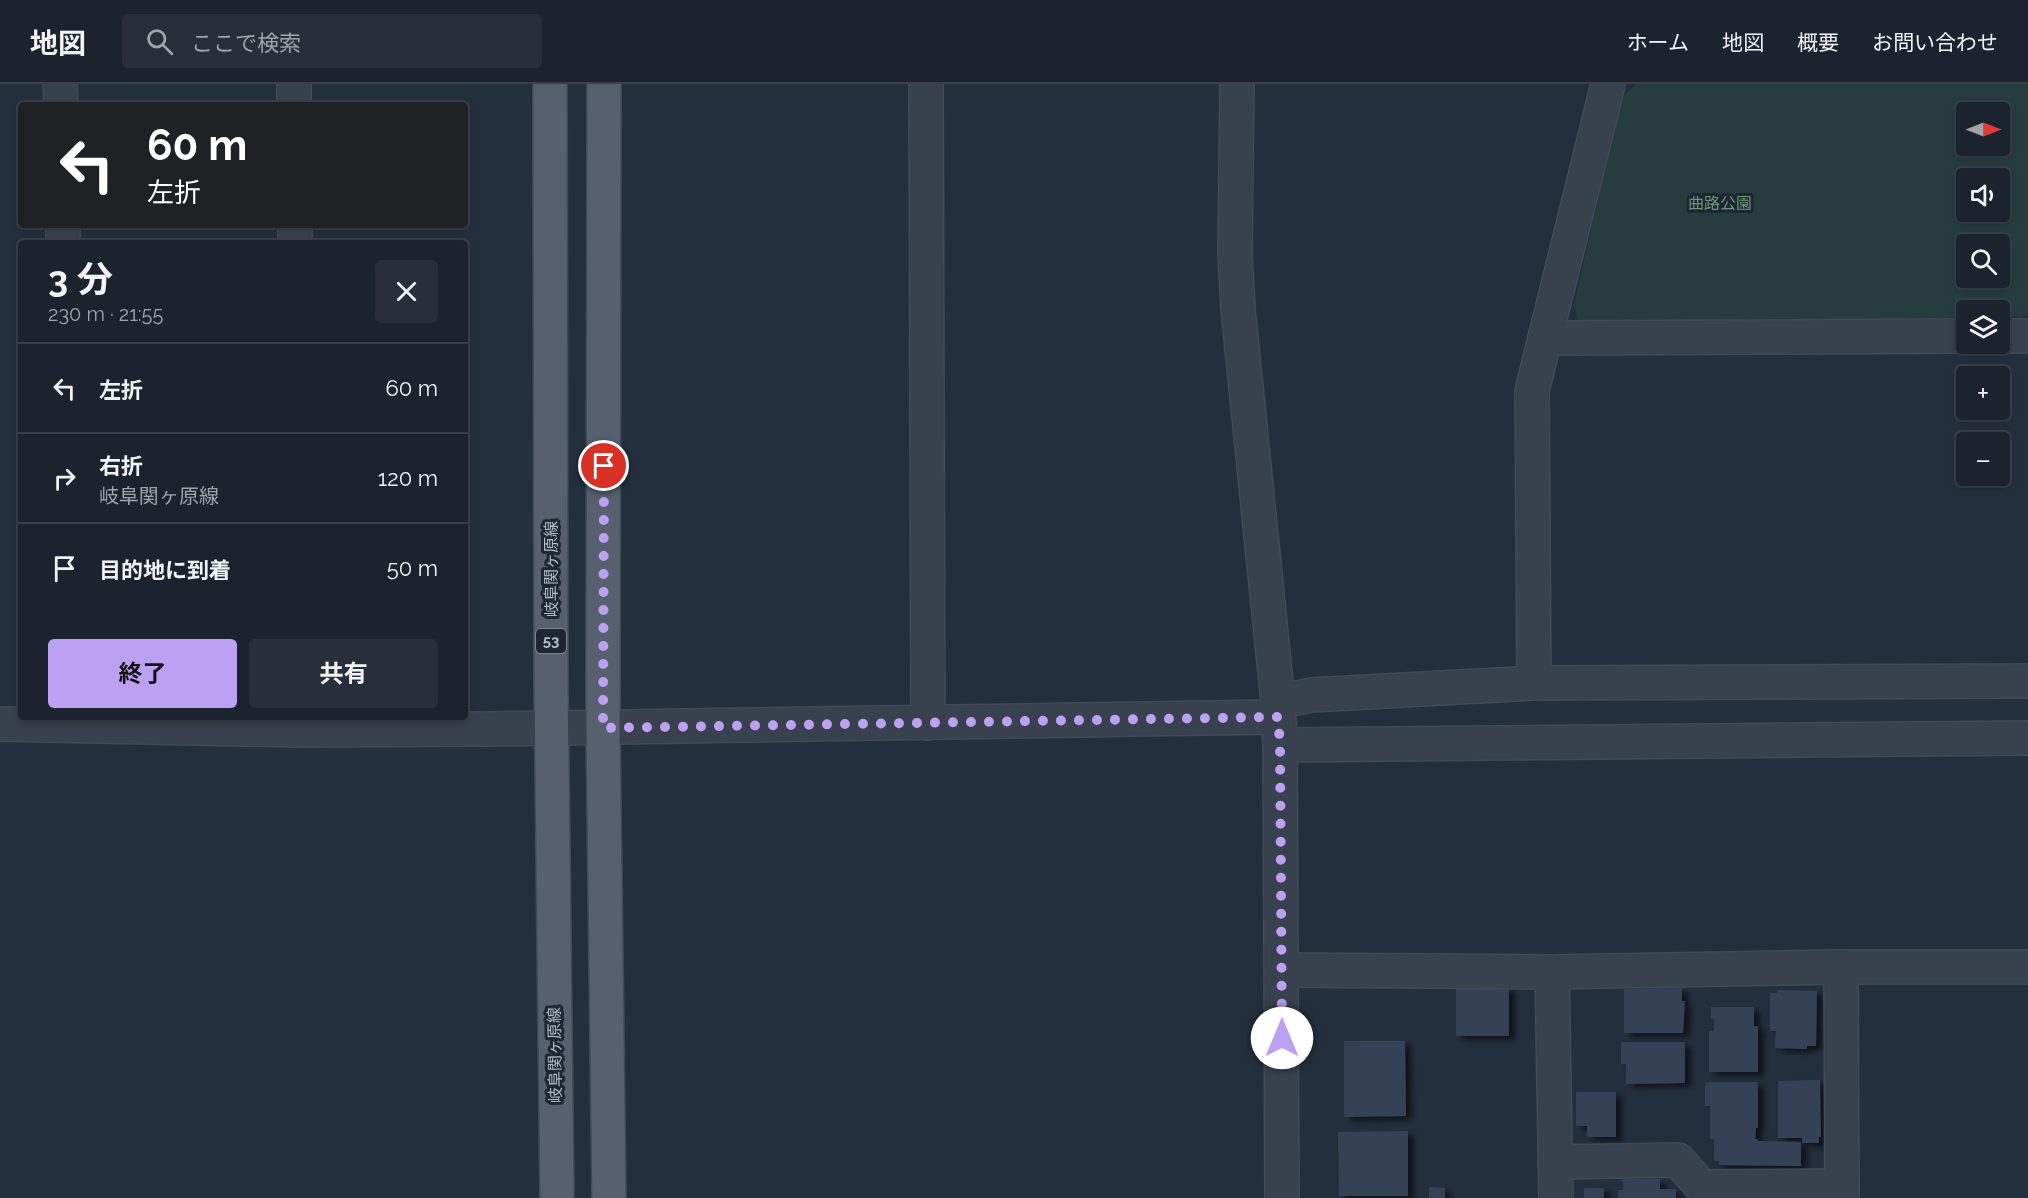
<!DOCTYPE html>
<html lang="ja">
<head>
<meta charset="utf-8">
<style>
  body { margin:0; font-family:Raleway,"Noto Sans JP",sans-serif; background:#282f3a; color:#f1f3f6; height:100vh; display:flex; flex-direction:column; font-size:22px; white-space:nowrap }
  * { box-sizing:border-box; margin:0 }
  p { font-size:20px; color:#a0a4aa }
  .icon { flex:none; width:33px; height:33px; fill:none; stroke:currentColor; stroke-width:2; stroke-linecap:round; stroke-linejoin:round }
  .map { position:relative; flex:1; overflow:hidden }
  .drawer { position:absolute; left:18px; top:156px; width:450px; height:480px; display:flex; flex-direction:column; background:#1b232e; border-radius:6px; box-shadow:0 3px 9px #0003,0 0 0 2px #39404a }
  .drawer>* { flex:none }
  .hud { position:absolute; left:18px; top:18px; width:450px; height:126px; border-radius:6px; box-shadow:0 3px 9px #0003,0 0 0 2px #39404a; background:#202124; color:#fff; overflow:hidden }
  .needle { width:39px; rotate:90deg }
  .fabs { position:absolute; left:1956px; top:18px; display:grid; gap:12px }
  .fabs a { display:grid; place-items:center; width:54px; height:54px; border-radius:6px; background:#1b232e; box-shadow:0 3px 9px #0003,0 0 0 2px #39404a; font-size:30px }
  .pin { position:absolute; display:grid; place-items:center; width:51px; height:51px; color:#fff; margin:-26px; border:3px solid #fff; border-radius:50%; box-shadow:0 2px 6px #0007 }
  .me { position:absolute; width:66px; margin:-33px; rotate:0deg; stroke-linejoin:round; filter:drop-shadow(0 0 4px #0008) }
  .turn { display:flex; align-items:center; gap:21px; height:126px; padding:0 30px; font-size:27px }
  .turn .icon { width:78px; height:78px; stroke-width:2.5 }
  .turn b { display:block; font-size:42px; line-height:51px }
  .round { display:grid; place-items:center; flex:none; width:63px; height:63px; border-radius:6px; background:#282f3a }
  .overview { display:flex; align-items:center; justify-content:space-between; height:102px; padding:0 30px }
  h1 { font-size:36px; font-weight:700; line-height:45px }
  .action { display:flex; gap:12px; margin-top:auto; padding:12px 30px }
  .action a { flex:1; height:69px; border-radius:6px; background:#bca0f2; color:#111; font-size:24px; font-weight:700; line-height:69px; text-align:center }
  .action a+a { background:#282f3a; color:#f1f3f6 }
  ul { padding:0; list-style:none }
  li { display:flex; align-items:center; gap:18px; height:90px; padding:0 30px; border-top:2px solid #39404a }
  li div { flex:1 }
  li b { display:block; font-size:22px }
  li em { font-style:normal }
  header { display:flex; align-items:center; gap:36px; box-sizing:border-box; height:84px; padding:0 30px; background:#1b232e; border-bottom:2px solid #39404a }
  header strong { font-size:28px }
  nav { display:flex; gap:33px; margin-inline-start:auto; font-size:21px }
  .search { width:420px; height:54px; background:#282f3a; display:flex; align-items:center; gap:15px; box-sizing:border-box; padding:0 21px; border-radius:6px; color:#a0a4aa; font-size:22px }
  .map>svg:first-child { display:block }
  .green { fill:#263c3f; fill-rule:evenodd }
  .building { fill:#364354; filter:url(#shadow) }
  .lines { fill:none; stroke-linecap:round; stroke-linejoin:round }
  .minor-casing { stroke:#414a57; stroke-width:36 }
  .major-casing { stroke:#414a57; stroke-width:36 }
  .minor { stroke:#38414e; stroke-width:33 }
  .major { stroke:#56606e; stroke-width:33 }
  .route { stroke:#bca0f2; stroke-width:10; stroke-dasharray:0 18 }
  .labels { text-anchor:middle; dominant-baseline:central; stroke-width:6; stroke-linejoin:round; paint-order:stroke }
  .shield { fill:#1d2633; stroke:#878f9c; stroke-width:1.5 }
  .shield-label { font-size:15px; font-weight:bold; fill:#b4bcc9 }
  .park-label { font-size:16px; fill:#6b9a76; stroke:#1d2633 }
  .street-label { font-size:16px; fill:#b4bcc9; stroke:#1d2633 }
</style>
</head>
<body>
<header>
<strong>地図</strong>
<div class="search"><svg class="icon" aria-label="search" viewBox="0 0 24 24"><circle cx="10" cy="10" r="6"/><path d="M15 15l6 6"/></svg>ここで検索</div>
<nav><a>ホーム</a><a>地図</a><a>概要</a><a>お問い合わせ</a></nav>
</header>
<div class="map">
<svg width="2028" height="1114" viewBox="0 0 2028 1114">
  <defs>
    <filter id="shadow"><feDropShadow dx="6" dy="4" stdDeviation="3" flood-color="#0009"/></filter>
  </defs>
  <rect width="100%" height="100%" fill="#242f3e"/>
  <path class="green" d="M1636,0H2028V229L2023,233L2000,234V226H1966V234L1579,240L1574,221L1621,14ZM1966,28H2000V62H1966ZM1966,94H2000V128H1966ZM1966,160H2000V194H1966Z"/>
  <g class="building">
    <rect x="1456" y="903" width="53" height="49"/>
    <path d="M1682,904V917H1685L1683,949H1624V905Z"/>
    <path d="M1777,906L1817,907L1816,962H1807V965L1775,964L1776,947H1770V909H1777Z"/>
    <path d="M1711,923H1754V942H1758V988H1709V947H1714V935H1711Z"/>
    <path d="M1344,957H1405L1406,1032L1344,1033Z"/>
    <path d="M1621,958H1685V999L1626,1000V980H1621Z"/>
    <path d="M1820,996L1821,1053H1819V1059H1802V1054H1778V997Z"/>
    <path d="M1711,998H1758V1044H1756L1755,1055H1758V1057L1801,1058V1082L1719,1081V1077H1714V1055H1710V1022H1705V999Z"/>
    <path d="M1576,1008H1616V1053H1587V1042H1576Z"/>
    <path d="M1408,1047V1112H1339L1338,1048Z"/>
    <path d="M1623,1095H1660V1105H1676V1114H1618V1106H1623Z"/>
    <path d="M1429,1103L1445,1104V1114H1429Z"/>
    <rect x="1584" y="1104" width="20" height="10"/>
  </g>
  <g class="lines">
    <g class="minor-casing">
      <g id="minor">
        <path d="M60,0L61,21"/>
        <path d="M294,0V21"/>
        <path d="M926,0L928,639"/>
        <path d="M1237,0L1235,168L1238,225L1278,618L1280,661L1282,1114"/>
        <path d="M63,141V159"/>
        <path d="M295,141V159"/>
        <path d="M2000,252H2028"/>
        <path d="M1545,254L1966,252"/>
        <path d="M1534,599L1532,307L1608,0"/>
        <path d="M1278,618L1311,611L1534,599L2028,597"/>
        <path d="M0,640L299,646L484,645L1278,633"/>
        <path d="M1280,661L2028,654"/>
        <path d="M1841,883L1842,1114"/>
        <path d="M1281,886L1552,888L1841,883H2028"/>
        <path d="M1552,888L1556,1114"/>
        <path d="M1555,1078L1678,1076L1702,1103L1842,1102"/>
      </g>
    </g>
    <g class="major-casing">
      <g id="major">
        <path d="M550,0L551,598L557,1114"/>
        <path d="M604,0L603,644L609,1114"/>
      </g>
    </g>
    <use href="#minor" class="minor"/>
    <use href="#major" class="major"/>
  </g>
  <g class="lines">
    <path class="route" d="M604,382L603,644L1278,633L1280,661L1282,954"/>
  </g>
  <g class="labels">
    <rect class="shield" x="536" y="545" width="30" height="24" rx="4.5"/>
    <g class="shield-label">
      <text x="551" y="557">53</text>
    </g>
    <g class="park-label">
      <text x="1720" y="119">曲路公園</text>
    </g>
    <g class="street-label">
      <text transform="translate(551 485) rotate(-90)">岐阜関ヶ原線</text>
      <text transform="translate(555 971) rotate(-91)">岐阜関ヶ原線</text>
    </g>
  </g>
</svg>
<div class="fabs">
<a><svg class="needle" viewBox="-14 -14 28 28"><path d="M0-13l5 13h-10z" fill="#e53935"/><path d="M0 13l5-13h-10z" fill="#a0a4aa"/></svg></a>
<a><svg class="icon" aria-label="sound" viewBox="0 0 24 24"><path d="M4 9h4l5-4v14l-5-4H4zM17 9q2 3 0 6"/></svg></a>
<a><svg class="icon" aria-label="search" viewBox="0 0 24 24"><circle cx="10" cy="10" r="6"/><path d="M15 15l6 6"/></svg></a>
<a><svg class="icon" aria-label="layers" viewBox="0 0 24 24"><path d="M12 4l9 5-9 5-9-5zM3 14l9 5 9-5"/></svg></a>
<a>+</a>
<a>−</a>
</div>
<div class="pin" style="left:604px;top:382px;background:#d93025"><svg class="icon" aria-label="arrive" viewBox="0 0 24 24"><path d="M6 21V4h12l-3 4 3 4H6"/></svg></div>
<svg class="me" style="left:1282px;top:954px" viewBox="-20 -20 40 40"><circle r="19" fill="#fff"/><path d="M0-13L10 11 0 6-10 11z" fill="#bca0f2"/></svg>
<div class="hud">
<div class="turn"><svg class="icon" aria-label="left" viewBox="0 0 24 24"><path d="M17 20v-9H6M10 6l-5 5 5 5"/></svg><div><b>60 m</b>左折</div></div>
</div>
<section class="drawer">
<div class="overview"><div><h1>3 分</h1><p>230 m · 21:55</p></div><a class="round"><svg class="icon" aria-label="close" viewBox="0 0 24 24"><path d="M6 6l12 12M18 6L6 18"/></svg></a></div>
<ul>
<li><svg class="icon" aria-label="left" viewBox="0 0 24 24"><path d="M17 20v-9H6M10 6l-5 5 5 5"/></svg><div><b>左折</b></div><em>60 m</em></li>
<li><svg class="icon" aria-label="right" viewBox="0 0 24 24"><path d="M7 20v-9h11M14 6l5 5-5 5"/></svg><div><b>右折</b><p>岐阜関ヶ原線</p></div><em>120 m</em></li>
<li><svg class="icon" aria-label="arrive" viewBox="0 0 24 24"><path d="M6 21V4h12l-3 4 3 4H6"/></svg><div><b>目的地に到着</b></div><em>50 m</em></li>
</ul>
<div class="action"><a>終了</a><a>共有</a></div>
</section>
</div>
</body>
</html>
